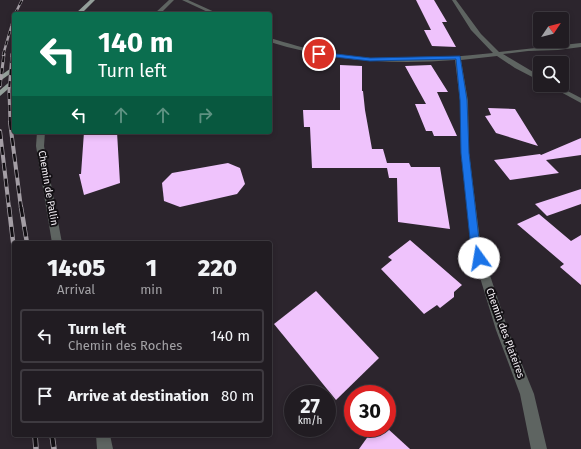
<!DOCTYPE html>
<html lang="en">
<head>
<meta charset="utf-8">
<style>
  body { margin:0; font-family:"Fira Sans",sans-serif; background:#29252a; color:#f1f3f6; height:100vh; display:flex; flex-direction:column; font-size:15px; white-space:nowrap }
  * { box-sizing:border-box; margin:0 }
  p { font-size:13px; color:#a2a1a5 }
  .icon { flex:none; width:22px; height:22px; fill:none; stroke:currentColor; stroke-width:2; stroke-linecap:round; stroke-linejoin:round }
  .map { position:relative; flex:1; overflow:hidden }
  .details { position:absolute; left:12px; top:241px; width:260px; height:196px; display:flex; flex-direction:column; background:#211c22; border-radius:4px; box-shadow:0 2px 6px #0003,0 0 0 1px #3e3a40 }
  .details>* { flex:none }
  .hud { position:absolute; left:12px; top:12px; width:260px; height:122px; border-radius:4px; box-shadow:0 2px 6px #0003,0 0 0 1px #3e3a40; background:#0b6e4f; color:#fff; overflow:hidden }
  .needle { width:26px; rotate:55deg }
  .controls { position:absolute; left:533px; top:12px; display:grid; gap:8px }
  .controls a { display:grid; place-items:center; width:36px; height:36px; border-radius:4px; background:#211c22; box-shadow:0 2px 6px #0003,0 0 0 1px #3e3a40; font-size:20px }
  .speed { position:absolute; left:284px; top:385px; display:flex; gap:8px; font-size:20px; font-weight:700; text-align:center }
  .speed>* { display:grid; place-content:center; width:52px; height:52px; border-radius:50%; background:#211c22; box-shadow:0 2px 6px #0003,0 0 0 1px #3e3a40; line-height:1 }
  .speed small { font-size:10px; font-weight:400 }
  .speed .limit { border:6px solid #d22; background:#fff; color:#111 }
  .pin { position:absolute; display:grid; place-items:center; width:34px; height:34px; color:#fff; margin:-17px; border:2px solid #fff; border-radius:50%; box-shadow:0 1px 4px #0007 }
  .me { position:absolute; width:44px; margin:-22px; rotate:347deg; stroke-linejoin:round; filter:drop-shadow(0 0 3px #0008) }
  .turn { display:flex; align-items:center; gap:14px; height:84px; padding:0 20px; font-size:18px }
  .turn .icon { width:52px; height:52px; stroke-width:2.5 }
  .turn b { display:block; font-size:28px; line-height:34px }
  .lanes { display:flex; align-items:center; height:38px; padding:0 20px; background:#0003; justify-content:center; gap:20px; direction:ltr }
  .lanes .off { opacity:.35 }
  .eta { display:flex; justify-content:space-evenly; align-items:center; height:68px; text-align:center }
  .eta b { font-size:24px; font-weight:800; line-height:28px }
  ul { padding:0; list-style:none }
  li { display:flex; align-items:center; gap:12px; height:54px; margin:0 8px 6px; padding:0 12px; border:2px solid #3e3a40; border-radius:4px }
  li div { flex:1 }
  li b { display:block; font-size:15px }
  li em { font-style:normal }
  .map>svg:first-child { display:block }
  .building { fill:#efc3fc }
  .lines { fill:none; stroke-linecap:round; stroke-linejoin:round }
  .street { fill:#5e6461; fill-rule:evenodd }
  .primary { fill:#949f9a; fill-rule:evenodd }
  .rail-far4-casing { stroke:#a49ea5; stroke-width:2.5 }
  .rail-far3-casing { stroke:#a49ea5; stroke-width:3 }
  .rail-far2-casing { stroke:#a49ea5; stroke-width:4 }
  .rail-far1-casing { stroke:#a49ea5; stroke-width:4.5 }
  .rail-casing { stroke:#a49ea5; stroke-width:5.5 }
  .rail-far4 { stroke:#120f13; stroke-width:1.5; stroke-dasharray:5; stroke-linecap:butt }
  .rail-far3 { stroke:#120f13; stroke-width:2; stroke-dasharray:6; stroke-linecap:butt }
  .rail-far2 { stroke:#120f13; stroke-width:2.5; stroke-dasharray:8; stroke-linecap:butt }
  .rail-far1 { stroke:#120f13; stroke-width:3; stroke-dasharray:10; stroke-linecap:butt }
  .rail { stroke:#120f13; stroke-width:4; stroke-dasharray:12; stroke-linecap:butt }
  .route { fill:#1a73e8; stroke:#114b97 }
  .labels { text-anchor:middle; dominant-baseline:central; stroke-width:4; stroke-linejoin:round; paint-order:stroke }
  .street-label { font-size:10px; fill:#f7f2f8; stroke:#120f13 }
</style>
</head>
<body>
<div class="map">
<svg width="581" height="449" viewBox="0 0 581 449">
  <rect width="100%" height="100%" fill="#2c252d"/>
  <g class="building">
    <path d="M416,0H434L447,22H442L456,47L432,46L424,30H431Z"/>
    <path d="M340,65L362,66V91H363L365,110L372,149H383L387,163H409L411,167H440L450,229L398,222L397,178H389L387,168H312L310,127H304L303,110H340Z"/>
    <path d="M431,65L448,92H437L457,136H434L432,131H426L415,104H426L405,66Z"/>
    <path d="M488,108L515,109L538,146L496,133L485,116L491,115Z"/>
    <path d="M84,132H117L120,183L84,195L79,174H81Z"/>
    <path d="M581,138V155L546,160L559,173L510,180L494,160L540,154L541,155Z"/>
    <path d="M228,163L240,168L245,184L237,194L180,207L164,201L162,183L172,173Z"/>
    <path d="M581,189V204L547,216L535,204Z"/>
    <path d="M539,214L571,241L581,235V285L560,267L564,264L517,224Z"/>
    <path d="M410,240L462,285L454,292V297L440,308L437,305L424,314L381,269L392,260L388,257Z"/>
    <path d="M316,291L379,358L336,400L274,324Z"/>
    <path d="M374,428H387L410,449H359Z"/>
  </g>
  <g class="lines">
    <g class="street">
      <path d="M169,0H174L160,14H154Z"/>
      <path d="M182,0H188L219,14H212Z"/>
      <path d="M452,0H456L481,34L499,52L581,43V47L558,50L528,51L503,54L540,76V81L515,68L497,56L461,60L468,101L469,153L481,248L508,330L534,394L547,449H531L520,394L496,330L471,248L461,153L460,101L455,60C392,65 331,61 270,42V38C288,43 305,49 323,52C379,63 437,59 493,53L471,30Z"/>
      <path d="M548,85H556L581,98V103Z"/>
      <path d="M37,132H45L44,146L62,243H52L36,146Z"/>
      <path d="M96,435H110L113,449H97Z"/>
    </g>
    <g class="primary">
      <path d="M90,0H95L81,14H75Z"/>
      <path d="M14,66V71L0,81V76Z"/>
      <path d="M14,78V84L0,96V90Z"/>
    </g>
    <g class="rail-far4-casing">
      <g id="rail-far4">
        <path d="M15,14L22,0"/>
        <path d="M3,55L14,17"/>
        <path d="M12,55L14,41"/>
      </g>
    </g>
    <g class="rail-far3-casing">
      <g id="rail-far3">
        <path d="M0,86L4,54"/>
        <path d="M10,123L9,91L12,54"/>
      </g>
    </g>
    <g class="rail-far2-casing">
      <g id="rail-far2">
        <path d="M10,122L21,208"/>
        <path d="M0,131L9,208"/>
      </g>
    </g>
    <g class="rail-far1-casing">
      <g id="rail-far1">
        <path d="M9,207L14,250"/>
        <path d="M21,207L27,243"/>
      </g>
    </g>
    <g class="rail-casing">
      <g id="rail">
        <path d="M35,435L36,449"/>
        <path d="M52,435L54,449"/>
      </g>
    </g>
    <use href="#rail-far4" class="rail-far4"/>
    <use href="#rail-far3" class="rail-far3"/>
    <use href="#rail-far2" class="rail-far2"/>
    <use href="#rail-far1" class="rail-far1"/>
    <use href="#rail" class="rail"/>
  </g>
  <path class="route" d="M319,52L370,58L460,56L467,100L469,153L480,248L484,258L482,261L479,263L475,261L471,248L461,153L460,100L456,59L370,61L317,55L316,54Z"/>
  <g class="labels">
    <g class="street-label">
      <text transform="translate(48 188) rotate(80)">Chemin de Pallin</text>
      <text transform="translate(505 333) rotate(70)">Chemin des Plateires</text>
    </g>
  </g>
</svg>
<div class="controls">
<a><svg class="needle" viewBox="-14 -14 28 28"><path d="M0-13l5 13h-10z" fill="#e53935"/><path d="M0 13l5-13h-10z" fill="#a2a1a5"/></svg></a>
<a><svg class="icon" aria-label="search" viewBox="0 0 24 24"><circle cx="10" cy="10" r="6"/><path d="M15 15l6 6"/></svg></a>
</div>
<div class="speed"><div>27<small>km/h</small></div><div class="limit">30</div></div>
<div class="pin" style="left:319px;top:54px;background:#d93025"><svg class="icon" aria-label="arrive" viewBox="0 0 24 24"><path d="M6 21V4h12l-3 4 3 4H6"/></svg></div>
<svg class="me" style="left:479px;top:258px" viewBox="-20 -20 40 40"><circle r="19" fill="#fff"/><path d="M0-13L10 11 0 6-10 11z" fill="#1a73e8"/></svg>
<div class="hud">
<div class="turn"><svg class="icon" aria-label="left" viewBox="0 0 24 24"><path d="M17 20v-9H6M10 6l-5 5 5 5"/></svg><div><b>140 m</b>Turn left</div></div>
<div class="lanes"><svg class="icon" aria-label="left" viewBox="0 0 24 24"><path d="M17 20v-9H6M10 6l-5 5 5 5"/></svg><svg class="icon off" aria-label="ahead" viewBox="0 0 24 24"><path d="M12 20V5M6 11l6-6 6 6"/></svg><svg class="icon off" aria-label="ahead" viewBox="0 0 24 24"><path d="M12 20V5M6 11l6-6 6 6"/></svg><svg class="icon off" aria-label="right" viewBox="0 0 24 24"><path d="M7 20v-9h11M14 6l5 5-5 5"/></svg></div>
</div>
<section class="details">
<div class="eta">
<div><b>14:05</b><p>Arrival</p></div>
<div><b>1</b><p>min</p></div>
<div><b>220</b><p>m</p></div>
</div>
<ul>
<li><svg class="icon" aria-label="left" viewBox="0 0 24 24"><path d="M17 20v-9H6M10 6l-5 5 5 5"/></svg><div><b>Turn left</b><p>Chemin des Roches</p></div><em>140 m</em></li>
<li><svg class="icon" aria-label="arrive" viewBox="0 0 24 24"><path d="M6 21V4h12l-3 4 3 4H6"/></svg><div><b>Arrive at destination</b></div><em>80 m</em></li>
</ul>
</section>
</div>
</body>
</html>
